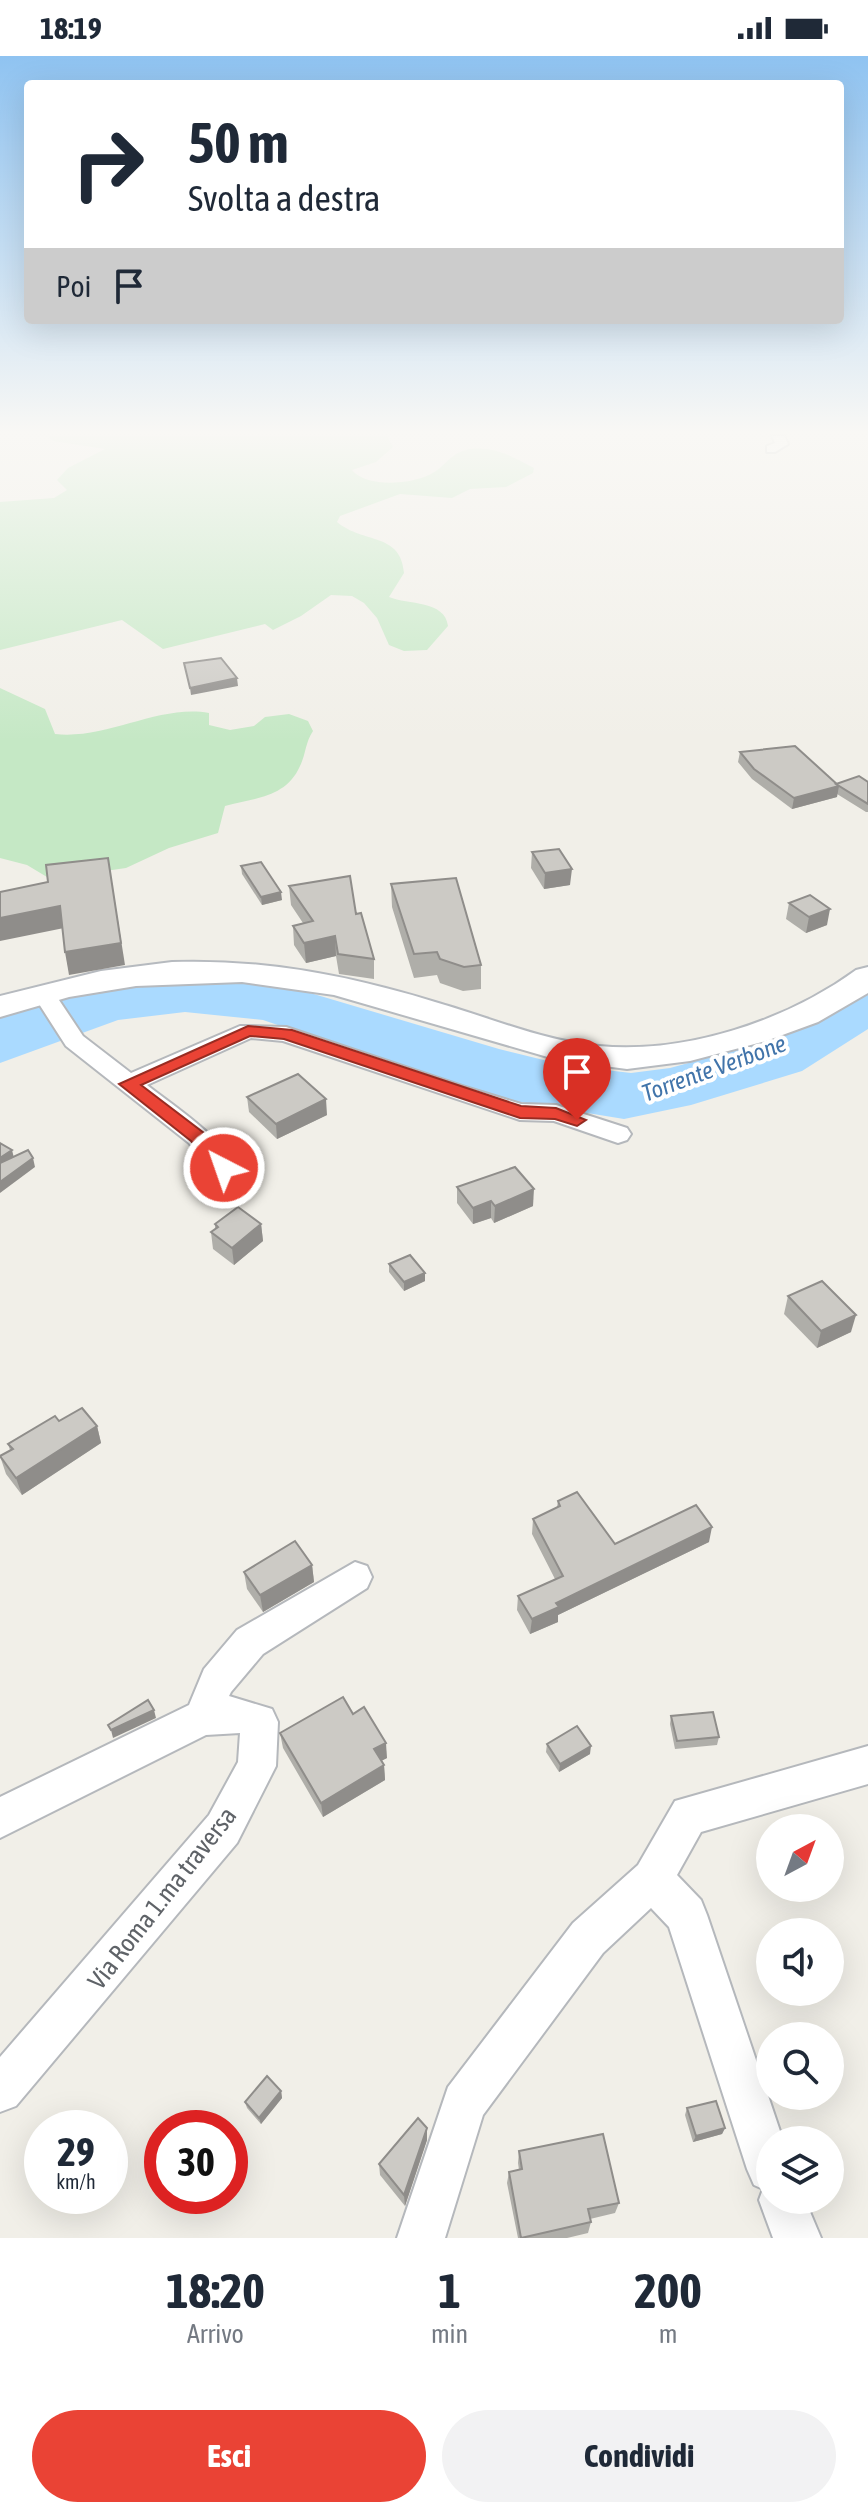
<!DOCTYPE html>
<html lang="it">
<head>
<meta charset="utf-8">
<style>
  body { margin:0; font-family:"Asap Condensed",sans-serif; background:#f2f2f3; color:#1f2937; height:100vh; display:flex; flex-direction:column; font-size:30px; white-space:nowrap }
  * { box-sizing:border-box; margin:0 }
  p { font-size:26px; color:#747a83 }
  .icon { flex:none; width:44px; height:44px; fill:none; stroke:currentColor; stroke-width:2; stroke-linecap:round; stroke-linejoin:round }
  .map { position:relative; height:2182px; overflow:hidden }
  .panel { display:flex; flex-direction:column; background:#fff; flex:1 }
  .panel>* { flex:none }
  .banner { position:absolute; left:24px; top:24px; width:820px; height:244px; border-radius:8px; box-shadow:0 8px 32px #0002; background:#fff; color:#1f2937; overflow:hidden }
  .needle { width:52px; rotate:41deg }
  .tools { position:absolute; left:756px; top:1758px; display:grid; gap:16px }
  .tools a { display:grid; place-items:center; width:88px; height:88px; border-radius:50%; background:#fff; box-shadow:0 8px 32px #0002; font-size:40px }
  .speed { position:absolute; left:24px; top:2054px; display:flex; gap:16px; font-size:40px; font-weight:700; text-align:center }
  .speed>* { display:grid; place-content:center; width:104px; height:104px; border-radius:50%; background:#fff; box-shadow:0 8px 32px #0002; line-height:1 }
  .speed small { font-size:20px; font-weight:400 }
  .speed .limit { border:12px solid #d22; background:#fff; color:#111 }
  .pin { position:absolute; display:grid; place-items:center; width:68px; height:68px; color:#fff; margin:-82px -34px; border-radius:50% 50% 50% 0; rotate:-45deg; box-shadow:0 0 8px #0007 }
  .pin .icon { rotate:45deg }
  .me { position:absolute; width:88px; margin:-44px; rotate:319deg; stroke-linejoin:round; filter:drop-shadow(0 0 6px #0008) }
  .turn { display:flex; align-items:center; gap:28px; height:168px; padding:0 32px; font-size:36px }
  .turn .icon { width:104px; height:104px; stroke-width:2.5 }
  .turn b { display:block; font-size:56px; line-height:68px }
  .then { display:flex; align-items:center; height:76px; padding:0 32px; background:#0003; gap:16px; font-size:30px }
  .eta { display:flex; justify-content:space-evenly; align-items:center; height:136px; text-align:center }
  .eta b { font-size:48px; font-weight:700; line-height:56px }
  .cta { display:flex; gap:16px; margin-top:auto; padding:16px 32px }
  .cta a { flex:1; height:92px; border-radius:48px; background:#ea4335; color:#fff; font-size:32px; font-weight:700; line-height:92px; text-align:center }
  .cta a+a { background:#f2f2f3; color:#1f2937 }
  .status { display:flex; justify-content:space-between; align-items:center; height:56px; padding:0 40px; background:#fff; direction:ltr }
  .status svg { height:22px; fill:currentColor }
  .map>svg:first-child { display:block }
  .green { fill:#c5e8c5 }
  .water { fill:#aadaff }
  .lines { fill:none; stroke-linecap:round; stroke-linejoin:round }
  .minor-casing { stroke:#b5b8bc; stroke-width:4 }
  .secondary-casing { stroke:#b6babf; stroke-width:4 }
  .minor { fill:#fff; fill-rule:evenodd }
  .secondary { fill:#fff; fill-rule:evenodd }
  .wall { fill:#afaea9 }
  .shaded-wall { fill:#8f8d8a }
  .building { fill:#cccac5; stroke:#8f8d8a; stroke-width:2 }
  .route { fill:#ea4335; stroke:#982c22; stroke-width:2 }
  .labels { text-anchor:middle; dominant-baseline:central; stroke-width:8; stroke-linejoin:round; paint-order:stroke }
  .water-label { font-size:24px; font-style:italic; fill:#4174aa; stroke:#fff }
  .near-street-label { font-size:26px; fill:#5f6368; stroke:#fff }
</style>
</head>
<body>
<div class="status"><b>18:19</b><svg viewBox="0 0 49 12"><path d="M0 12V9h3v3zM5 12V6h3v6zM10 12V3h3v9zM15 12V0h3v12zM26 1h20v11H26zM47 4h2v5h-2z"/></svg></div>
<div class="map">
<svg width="868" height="2182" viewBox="0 0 868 2182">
  <rect width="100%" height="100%" fill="#f1efe8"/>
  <g class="green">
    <path d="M48,380H387L393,391L376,406L352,414C366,432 411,428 429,419C445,412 450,396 470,393C496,390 512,401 534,412L533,417L506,431L470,433L452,442L400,438L340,460L337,466C363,488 401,476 404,517L389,541C408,549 445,544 448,570L427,594L404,595L389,589L377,562L364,547L352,540L331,539L301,560L273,574L265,568L163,593L122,564L0,594V446L54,442L67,434L57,424L68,412L105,393L53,385Z"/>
    <path d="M0,632L45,653L55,678C107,684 159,648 209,657V669L230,674L254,670L265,661L289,658L308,665L313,675C305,687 306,698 300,710C286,742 254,742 225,750L218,777L169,792L126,812L70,820L47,821L27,809L0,802Z"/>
  </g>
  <path class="water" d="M209,926L280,928L499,993L564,1009L631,1017L670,1012L773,984L868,939V973L802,1015L691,1049L624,1063L489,1041L263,964L185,956L118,964L0,1007V962C67,936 137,930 209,926Z"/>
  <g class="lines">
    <g class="minor-casing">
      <g id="minor">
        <path d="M772,380H784L788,388L775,396H767V390L775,387Z"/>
        <path d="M43,930L51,932L83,980L131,1017L240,970L286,971L462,1030L521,1048L556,1049L627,1072L631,1078L627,1084L618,1087L554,1065L520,1064L283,985L251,982L147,1029C179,1054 216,1077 237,1112L233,1118H215L189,1087L66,990L32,937Z"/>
        <path d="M355,1506L367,1510L372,1521L367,1532L263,1598L231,1636L229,1640L272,1653L278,1666L276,1710L237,1787L16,2050L0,2056V2001L209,1759L238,1706L240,1677L206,1679L0,1782V1741L189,1649L204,1613L237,1574Z"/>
        <path d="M868,1690V1728L701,1776L677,1819L701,1844L707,1859L783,2084H770V2144H805L821,2182H773L759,2144L763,2133L754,2129L747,2113L669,1871L651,1852L603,1897L483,2059L445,2182H397L448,2031L573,1867L638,1809L675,1745Z"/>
      </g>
    </g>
    <g class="secondary-casing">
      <path id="secondary" d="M172,906C263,903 347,919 435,946C488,961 543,985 599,990C686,998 786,965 856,914L868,911V937L818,966L766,985L690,1005L627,1013L558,1004L334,939L242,926L136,930L69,941L0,961V940L101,915Z"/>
    </g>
    <use href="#minor" class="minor"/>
    <use href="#secondary" class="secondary"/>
  </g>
  <g class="wall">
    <path d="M740,696L836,728L868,726V756H866L837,738V741L792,753L752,723L738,706Z"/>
    <path d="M532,796L570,829L544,833L531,812Z"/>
    <path d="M241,810L282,844L262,849L242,818Z"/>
    <path d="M391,828L481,909V933L463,935L440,927L437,919L414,922L392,851Z"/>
    <path d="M289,830L356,858L374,903V923L339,918L336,900L306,907L294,889L293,870L303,867L291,849Z"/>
    <path d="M789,847L827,869L806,877L786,863Z"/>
    <path d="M247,1041L327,1059L277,1083L249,1056Z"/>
    <path d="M457,1131L533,1150L494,1167L491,1162L473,1168L457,1147Z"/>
    <path d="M215,1168H261L263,1185L234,1209L213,1193L211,1176L215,1173Z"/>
    <path d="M389,1208L425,1225L404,1235L389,1216Z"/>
    <path d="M788,1240L851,1276L817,1292L784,1258Z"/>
    <path d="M59,1365L97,1370L101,1387L22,1439L6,1418L0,1400L10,1394L8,1388Z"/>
    <path d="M558,1445L615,1488L709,1486L558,1559V1566L530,1578L517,1554L518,1540L555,1523L532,1478L533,1463L557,1451Z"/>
    <path d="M312,1509L314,1526L263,1556L247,1533L244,1516Z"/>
    <path d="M353,1658L387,1702L381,1705L384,1709L385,1724L323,1761L283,1692L280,1677Z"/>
    <path d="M671,1660L719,1681L717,1689L675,1693L670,1668Z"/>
    <path d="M547,1688L590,1698L559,1716L546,1696Z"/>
    <path d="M281,2035L282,2042L261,2068L247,2052L245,2046Z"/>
    <path d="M687,2052L725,2072L722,2078L693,2086L685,2059Z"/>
    <path d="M427,2072V2084L405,2150L380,2119L379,2108Z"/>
    <path d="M519,2095L619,2147L615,2157L590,2163L591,2166L588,2177L567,2182H518L507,2127L509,2116L519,2114L518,2107Z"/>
  </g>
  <g class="shaded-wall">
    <path d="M237,622L238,630L191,639L190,632Z"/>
    <path d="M839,730L837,741L792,753L794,742Z"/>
    <path d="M108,802L125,909L69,919L65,896Z"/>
    <path d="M572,813L570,829L544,833L545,817Z"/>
    <path d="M281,836L282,844L262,849L261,841Z"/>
    <path d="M60,850L64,872L0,885V862Z"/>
    <path d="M830,853L827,869L806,877L809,861Z"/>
    <path d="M335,880L336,900L306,907L304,887Z"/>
    <path d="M326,1043L327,1059L277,1083L276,1068Z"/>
    <path d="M12,1094L14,1102L0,1112V1102Z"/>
    <path d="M33,1102L35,1111L0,1137V1126Z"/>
    <path d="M534,1133L533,1150L494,1167L495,1150Z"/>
    <path d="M491,1145V1162L473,1168V1152Z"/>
    <path d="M261,1168L263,1185L234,1209L232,1192Z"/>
    <path d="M425,1217V1225L404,1235V1226Z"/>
    <path d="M856,1259L851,1276L817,1292L821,1275Z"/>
    <path d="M97,1370L101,1387L22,1439L16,1422Z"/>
    <path d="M712,1471L709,1486L558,1559V1566L530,1578L532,1563L556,1547Z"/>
    <path d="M312,1509L314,1526L263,1556L260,1539Z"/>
    <path d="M154,1654L156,1662L113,1682L111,1674Z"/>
    <path d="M386,1687L387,1702L375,1708L374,1693Z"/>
    <path d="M591,1690L590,1698L559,1716L560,1708Z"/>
    <path d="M384,1709L385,1724L323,1761L321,1747Z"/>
    <path d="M281,2035L282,2042L261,2068L259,2062Z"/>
    <path d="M427,2072V2084L405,2150L404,2139Z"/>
    <path d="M725,2072L722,2078L693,2086L696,2080Z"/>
  </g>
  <g class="building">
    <path d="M221,602L237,622L190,632L184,607Z"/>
    <path d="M795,690L839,730L794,742L754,713L740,696Z"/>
    <path d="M859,720L868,726V748L836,728Z"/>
    <path d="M559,793L572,813L545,817L532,796Z"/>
    <path d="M108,802L121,887L65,896L60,850L0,862V836L48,826L46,809Z"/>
    <path d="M261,806L281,836L261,841L241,810Z"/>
    <path d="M350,820L356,858L361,857L374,903L338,898L335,880L304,887L293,870L313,865L289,830Z"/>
    <path d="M456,822L481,909L464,911L440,903L437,896L414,898L391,828Z"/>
    <path d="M810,839L830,853L809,861L789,847Z"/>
    <path d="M298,1018L326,1043L276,1068L247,1041Z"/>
    <path d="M0,1087L12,1094L0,1102Z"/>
    <path d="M28,1094L33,1102L0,1126V1107Z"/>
    <path d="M515,1111L534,1133L495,1150L491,1145L473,1152L457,1131Z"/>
    <path d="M238,1151L261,1168L232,1192L211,1176L218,1171L215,1168Z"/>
    <path d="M410,1199L425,1217L404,1226L389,1208Z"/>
    <path d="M822,1225L856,1259L821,1275L788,1240Z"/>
    <path d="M82,1352L97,1370L16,1422L0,1400L13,1393L8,1388L55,1360L59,1365Z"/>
    <path d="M577,1436L615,1488L696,1449L712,1471L556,1547L559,1551L532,1563L518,1540L563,1520L533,1463L560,1450L558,1445Z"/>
    <path d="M295,1485L312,1509L260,1539L244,1516Z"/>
    <path d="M343,1641L353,1658L364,1651L386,1687L374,1693L384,1709L321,1747L280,1677Z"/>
    <path d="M148,1644L154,1654L111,1674L108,1669Z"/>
    <path d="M713,1656L719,1681L677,1685L671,1660Z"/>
    <path d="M577,1670L591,1690L560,1708L547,1688Z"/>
    <path d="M267,2020L281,2035L259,2062L245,2046Z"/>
    <path d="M716,2045L725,2072L696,2080L687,2052Z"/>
    <path d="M418,2062L427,2072L404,2139L379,2108Z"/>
    <path d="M603,2078L619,2147L588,2153L591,2166L521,2182L509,2116L522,2113L519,2095Z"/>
  </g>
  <linearGradient id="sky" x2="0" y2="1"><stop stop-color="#8fc3f1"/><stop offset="0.55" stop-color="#f9f8f5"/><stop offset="1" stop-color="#f9f8f5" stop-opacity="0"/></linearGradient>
  <rect width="868" height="685" fill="url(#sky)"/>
  <path class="route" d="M248,970L292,974L521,1050L556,1052L586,1064L577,1070L555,1063L520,1062L284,983L250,980L141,1029L204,1077L234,1112L224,1118L218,1116L191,1085L119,1028Z"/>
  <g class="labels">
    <g class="water-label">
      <text transform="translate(714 1012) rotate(-20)">Torrente Verbone</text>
    </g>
    <g class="near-street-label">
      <text transform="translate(162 1842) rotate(-52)">Via Roma 1.ma traversa</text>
    </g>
  </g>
</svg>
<div class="tools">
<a><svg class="needle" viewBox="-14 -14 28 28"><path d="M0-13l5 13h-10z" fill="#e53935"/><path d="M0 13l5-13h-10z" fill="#747a83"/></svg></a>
<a><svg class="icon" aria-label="sound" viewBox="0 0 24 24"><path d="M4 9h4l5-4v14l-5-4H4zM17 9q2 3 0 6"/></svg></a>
<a><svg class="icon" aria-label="search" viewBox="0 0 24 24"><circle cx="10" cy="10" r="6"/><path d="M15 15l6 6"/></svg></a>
<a><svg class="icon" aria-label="layers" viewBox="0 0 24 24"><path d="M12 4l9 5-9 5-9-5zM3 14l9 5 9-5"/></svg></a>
</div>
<div class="speed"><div>29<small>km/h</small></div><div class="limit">30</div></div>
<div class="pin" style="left:577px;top:1064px;background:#d93025"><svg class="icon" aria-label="arrive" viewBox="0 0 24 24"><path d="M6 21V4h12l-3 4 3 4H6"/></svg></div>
<svg class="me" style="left:224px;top:1112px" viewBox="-20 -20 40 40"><circle r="17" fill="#ea4335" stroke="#fff" stroke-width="3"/><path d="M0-11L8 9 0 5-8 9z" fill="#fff"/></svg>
<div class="banner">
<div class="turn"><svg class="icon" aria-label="right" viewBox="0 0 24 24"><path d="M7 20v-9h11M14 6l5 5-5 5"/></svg><div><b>50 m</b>Svolta a destra</div></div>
<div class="then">Poi<svg class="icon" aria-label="arrive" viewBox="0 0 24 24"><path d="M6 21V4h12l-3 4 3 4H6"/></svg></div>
</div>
</div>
<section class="panel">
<div class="eta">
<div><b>18:20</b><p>Arrivo</p></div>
<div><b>1</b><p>min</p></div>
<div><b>200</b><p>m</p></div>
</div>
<div class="cta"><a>Esci</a><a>Condividi</a></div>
</section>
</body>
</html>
